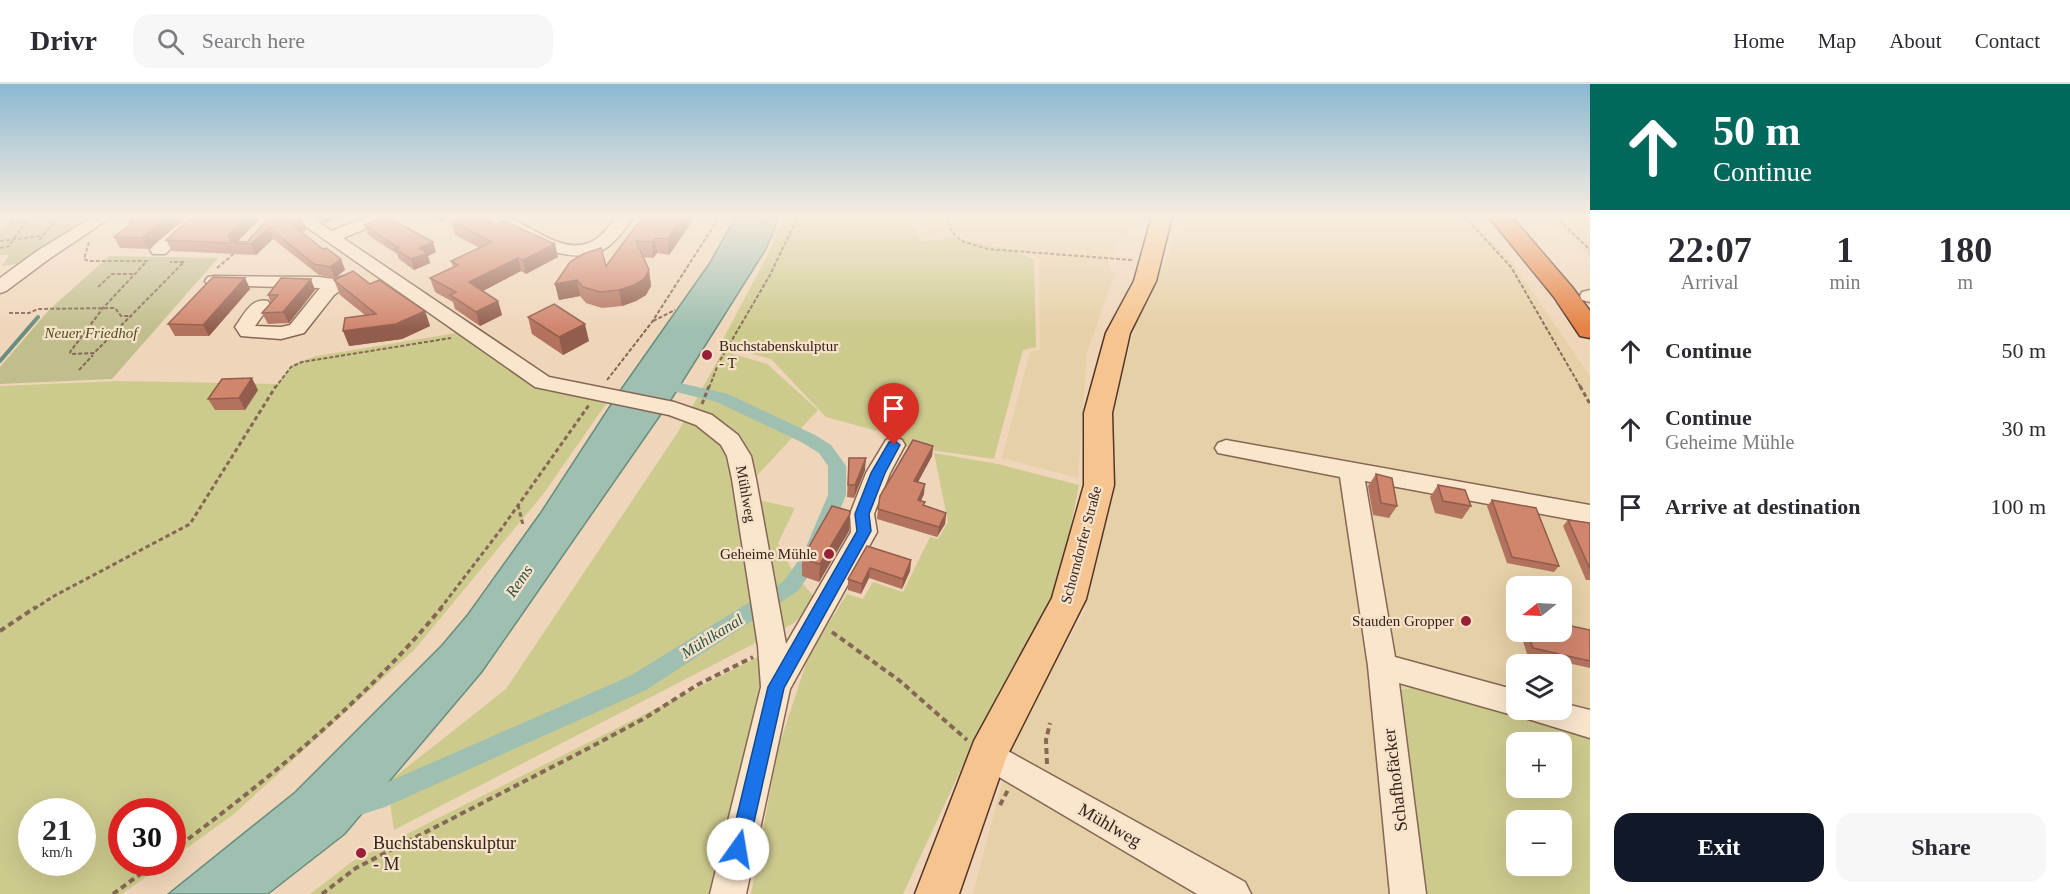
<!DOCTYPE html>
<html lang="en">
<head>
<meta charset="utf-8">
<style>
  body { margin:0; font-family:"Times New Roman",serif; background:#f7f7f7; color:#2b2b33; height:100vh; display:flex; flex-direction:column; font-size:22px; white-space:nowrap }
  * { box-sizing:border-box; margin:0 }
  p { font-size:20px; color:#7c7c81 }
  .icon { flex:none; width:33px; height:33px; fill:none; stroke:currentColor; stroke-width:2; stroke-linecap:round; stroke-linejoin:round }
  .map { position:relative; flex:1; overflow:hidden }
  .panel { display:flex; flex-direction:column; background:#fff; width:480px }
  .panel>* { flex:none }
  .banner { background:#00695c; color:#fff; overflow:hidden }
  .needle { width:39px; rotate:252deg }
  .tools { position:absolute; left:1506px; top:492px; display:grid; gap:12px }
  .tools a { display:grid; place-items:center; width:66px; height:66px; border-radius:12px; background:#fff; box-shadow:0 6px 24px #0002; font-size:30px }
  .speed { position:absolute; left:18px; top:714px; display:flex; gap:12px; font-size:30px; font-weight:700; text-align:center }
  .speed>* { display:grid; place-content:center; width:78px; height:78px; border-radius:50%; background:#fff; box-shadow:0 6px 24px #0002; line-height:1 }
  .speed small { font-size:15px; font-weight:400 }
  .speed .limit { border:9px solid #d22; background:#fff; color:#111 }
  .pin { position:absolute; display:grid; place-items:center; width:51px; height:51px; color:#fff; margin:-62px -26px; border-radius:50% 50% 50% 0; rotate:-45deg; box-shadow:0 0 6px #0007 }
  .pin .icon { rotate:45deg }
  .me { position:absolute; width:66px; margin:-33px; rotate:13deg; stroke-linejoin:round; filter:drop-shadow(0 0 4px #0008) }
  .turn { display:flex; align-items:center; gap:21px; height:126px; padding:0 24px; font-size:27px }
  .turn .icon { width:78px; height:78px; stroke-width:2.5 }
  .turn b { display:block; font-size:42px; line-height:51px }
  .eta { display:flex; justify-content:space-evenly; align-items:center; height:102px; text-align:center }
  .eta b { font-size:36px; font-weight:800; line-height:42px }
  .action { display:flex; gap:12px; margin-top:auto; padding:12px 24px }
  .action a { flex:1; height:69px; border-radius:18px; background:#111827; color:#fff; font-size:24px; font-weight:800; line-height:69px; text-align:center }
  .action a+a { background:#f7f7f7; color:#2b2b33 }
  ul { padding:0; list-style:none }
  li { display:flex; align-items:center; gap:18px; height:78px; padding:0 24px }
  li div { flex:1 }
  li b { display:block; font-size:22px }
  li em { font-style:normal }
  header { display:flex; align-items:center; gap:36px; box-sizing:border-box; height:84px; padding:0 30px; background:#fff; border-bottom:2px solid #e1e1e2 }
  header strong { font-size:28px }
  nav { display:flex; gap:33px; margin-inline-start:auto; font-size:21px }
  .search { width:420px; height:54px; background:#f7f7f7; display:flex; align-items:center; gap:15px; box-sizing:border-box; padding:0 21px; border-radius:18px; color:#7c7c81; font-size:22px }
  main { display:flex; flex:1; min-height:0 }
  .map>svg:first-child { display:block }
  .farmland { fill:#e5d0a7; fill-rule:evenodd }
  .green { fill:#cdca8e; fill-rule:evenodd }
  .cemetery { fill:#c1be8e }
  .water { fill:#9fbfb0; stroke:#668d7d; stroke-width:1.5 }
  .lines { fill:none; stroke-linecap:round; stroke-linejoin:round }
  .stream { stroke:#668d7d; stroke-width:4 }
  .canal { fill:#9fbfb0; fill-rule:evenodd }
  .minor-casing { stroke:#866654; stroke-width:3 }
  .major-casing { stroke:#533529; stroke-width:3 }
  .highway-casing { stroke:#533529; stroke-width:3 }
  .path-far2 { stroke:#866654; stroke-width:2; stroke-dasharray:4 2; stroke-linecap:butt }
  .path-far1 { stroke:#866654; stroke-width:3; stroke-dasharray:4.5 3; stroke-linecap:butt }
  .path { stroke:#866654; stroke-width:4; stroke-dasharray:6 4; stroke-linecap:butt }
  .minor { fill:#fae5cd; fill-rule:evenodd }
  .major { fill:#f6c48e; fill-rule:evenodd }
  .highway { fill:#e58244; fill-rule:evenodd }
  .wall { fill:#b3725e }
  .shaded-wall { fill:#925d4c }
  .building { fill:#d0856d; stroke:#925d4c; stroke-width:1.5 }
  .route { fill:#1a73e8; stroke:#114b97; stroke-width:1.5 }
  .poi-dot { fill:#982137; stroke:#f7e2c9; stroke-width:2 }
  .labels { text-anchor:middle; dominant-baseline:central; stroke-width:4.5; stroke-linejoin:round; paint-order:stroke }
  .park-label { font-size:15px; font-style:italic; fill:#4e521f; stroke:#f7e2c9 }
  .poi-label { font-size:15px; fill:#34221a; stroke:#f7e2c9; text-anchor:end }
  .street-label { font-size:15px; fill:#34221a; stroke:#f7e2c9 }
  .water-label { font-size:16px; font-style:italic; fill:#28554a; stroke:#f7e2c9 }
  .near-street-label { font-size:18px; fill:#34221a; stroke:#f7e2c9 }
  .near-poi-label { font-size:18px; fill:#34221a; stroke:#f7e2c9; text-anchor:start }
</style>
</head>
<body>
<header>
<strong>Drivr</strong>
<div class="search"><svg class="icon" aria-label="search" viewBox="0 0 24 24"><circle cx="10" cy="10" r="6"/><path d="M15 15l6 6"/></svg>Search here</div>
<nav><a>Home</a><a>Map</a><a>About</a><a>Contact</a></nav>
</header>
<main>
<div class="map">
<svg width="1590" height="810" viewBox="0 0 1590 810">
  <rect width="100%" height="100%" fill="#efd6ba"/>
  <g class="farmland">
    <path d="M915,132H1146V138L1119,155L1108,178L1114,191L1087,269L1078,394L1002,374L1030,268L1040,266L1039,174L1012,164L981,159L961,150L927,155Z"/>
    <path d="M1180,132H1472L1512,178L1590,292V810H973L1013,657L1084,528L1111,405L1109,328L1139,232L1181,144ZM1516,502H1562V548H1516ZM1516,580H1562V626H1516ZM1516,658H1562V704H1516ZM1516,736H1562V782H1516Z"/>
    <path d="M1549,132H1590V173Z"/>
  </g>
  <g class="green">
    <path d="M784,132H908L921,158L951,153L1009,165L1034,175L1036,263L1023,266L994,375L902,362L899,353L826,333L771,275L720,261L770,166Z"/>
    <path d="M469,247L545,296L615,307L544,409L415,565L234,730L173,774L172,728H122V778L166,779L122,810H0V302L118,297L277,300L293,280L316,272ZM32,728H82V778H32Z"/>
    <path d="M723,267L767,280L818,326L738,412L795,424L778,459L794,490L816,515L794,539L394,746L387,699L506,605L678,348Z"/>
    <path d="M934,369L998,380L1079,401L1059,499L962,683L903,810H751L778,665L809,570L847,510L863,515L873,498L903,508L930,453L938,455L948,438Z"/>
    <path d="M764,570L769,592L718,810H310L353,777Z"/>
    <path d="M1424,602L1590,652V810H1426L1393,622L1402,606ZM1516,658H1562V704H1516ZM1516,736H1562V782H1516Z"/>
  </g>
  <g class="cemetery">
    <path d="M48,132H85L83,137L17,180L2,182L9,171H0V148L8,136Z"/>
    <path d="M109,172L218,174L112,295L0,300V283L48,227Z"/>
  </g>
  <path class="water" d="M736,132H780L766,165L671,316L482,588L345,750L268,810H168L295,708L441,562L468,530L541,428L619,308L709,180Z"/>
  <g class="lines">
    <path class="stream" d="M0,277L38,233"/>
    <path class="canal" d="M654,293L728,310L815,351L831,361L846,382V411L818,478L798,507L646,606L385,723L354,733L345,729L342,721L345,713L374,704L630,592L784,497L803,470L828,411V382L819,369L803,359L717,318L648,301L646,298Z"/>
    <g class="minor-casing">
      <g id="minor">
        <path d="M94,132H113L49,175L6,207L0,209V194L37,167Z"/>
        <path d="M188,132H206L165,170H153L150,166L153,162Z"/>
        <path d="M291,132H310L332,147L369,132H392L390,135L343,154L549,293L674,318L712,331L738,351L751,372L756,395L786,560L851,448L850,430L866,389L886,356L894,353L902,356L905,361L890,389L874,430L877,448L790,605L746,810H710L761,603L758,562L732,395L727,372L721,361L696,341L669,331L535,303Z"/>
        <path d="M485,132C492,132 501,131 508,133C533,143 563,171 591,158C602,153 610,141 617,132H634C626,143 617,157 606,164C569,187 520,152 487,135Z"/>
        <path d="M214,192L319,193L334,195L344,192L350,193L353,197L334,211L304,249L281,255L241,252L235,243C244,231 251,213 268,217L270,221L255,242L281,243L290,241L320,204L208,201L205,197L208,193Z"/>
        <path d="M1590,206V218L1582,216L1580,212L1582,208Z"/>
        <path d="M1226,356L1590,421V439L1365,397L1395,573L1516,606V626H1562V619L1590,626V654L1528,635L1525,629L1516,632L1399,599L1426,810H1390L1368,582L1340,393L1218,369L1215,364L1218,359Z"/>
        <path d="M988,656L1245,798L1251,810H1197L977,680L972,670L977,660Z"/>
      </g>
    </g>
    <g class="major-casing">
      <path id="major" d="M1152,132H1172L1156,197L1130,249L1112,329L1114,401L1086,515L1006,674L959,810H915L974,657L1052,514L1084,401V329L1106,249L1134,197Z"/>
    </g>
    <g class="highway-casing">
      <path id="highway" d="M1488,132H1511L1572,203L1590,227V254L1580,252L1554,213Z"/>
    </g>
    <g class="path-far2">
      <path d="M947,132L951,147L957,153L964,158L988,165L1132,176"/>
      <path d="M1464,132L1511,183L1581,304"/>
      <path d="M1555,132L1590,166"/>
      <path d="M34,133L44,132"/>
      <path d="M10,138L27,136"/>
      <path d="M39,156L60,132"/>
      <path d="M0,157L42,152"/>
      <path d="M89,158L84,175L88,177H147L103,224L70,268L71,270L94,269L184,178H170"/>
      <path d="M0,164L9,162L27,136"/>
      <path d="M217,184L237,167"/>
      <path d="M98,203L112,190H133"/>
      <path d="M9,229H29L38,225L115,224L121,232H132"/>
      <path d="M653,237L675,226"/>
      <path d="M79,286L93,271"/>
      <path d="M607,296L652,238L720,132"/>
      <path d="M275,304L291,283L302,278L451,254"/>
      <path d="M709,304L719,278L770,191L798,132"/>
    </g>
    <g class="path-far1">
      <path d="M1580,302L1590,320"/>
      <path d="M702,320L709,302"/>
      <path d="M518,421L523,441"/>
      <path d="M34,525L54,512L190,440L276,302"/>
      <path d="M440,525L502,444L589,321"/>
    </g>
    <g class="path">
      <path d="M0,547L36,523"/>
      <path d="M832,548L900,597L967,656"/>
      <path d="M1047,680L1046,656L1050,639"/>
      <path d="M1000,721L1008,706"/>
      <path d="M172,767C269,695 365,617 442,523"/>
      <path d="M113,810L157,778"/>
      <path d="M322,810L356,784L587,665L645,634L697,601L753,573"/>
    </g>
    <use href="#minor" class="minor"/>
    <use href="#major" class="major"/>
    <use href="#highway" class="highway"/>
  </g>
  <g class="wall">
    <path d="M135,132L148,165L120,164L114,153L130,141L128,138Z"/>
    <path d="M192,132H257L259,136L237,158H247L271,132L302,135L306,146L301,148L323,165L341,175L345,186L335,194L319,191L273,155L256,171L172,167L166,156Z"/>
    <path d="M319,132H345L324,139L320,136Z"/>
    <path d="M429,132H454L441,138Z"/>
    <path d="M639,132H696L669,171L657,169L653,174L643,173L649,186L651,202L646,211L636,217L622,222L602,224L586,219L580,212L559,216L555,200L606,182L640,138Z"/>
    <path d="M451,137L558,173L526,190L521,187L483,207L498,217L502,231L480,242L455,225L453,218L435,208L430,194L453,183L451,177L480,164L455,151Z"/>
    <path d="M364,141L436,168L428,172L430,179L414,186L399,175L397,170L368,151Z"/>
    <path d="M245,194L250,205L209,252H175L168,240Z"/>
    <path d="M334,196L370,200L425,227L430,242L402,255L349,262L365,231L340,211Z"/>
    <path d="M315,206L289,239L268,240L262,229L271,219L268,211Z"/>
    <path d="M528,233L589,257L563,271L532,250Z"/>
    <path d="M258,306L245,326H215L208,315Z"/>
    <path d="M933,362L932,372L918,398L924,410L921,417L925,422L946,429L945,440L937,453L877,435L878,425Z"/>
    <path d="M849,374L865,386L854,414L847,413Z"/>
    <path d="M1376,390L1397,422L1389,434L1373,431L1368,402Z"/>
    <path d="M1438,401L1471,422L1462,435L1435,429L1430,413Z"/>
    <path d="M1492,416L1559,482L1554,488L1507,479L1487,422Z"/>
    <path d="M1568,436L1590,439V496H1586L1563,442Z"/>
    <path d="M849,447L819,498L802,492V475Z"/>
    <path d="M867,462L911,476L910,487L902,505L869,494L861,510L848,506V495Z"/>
    <path d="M1590,546V584L1527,570L1520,548Z"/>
  </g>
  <g class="shaded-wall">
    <path d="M167,132H185L148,165L142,154Z"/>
    <path d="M247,132H257L259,136L236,159H232L228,151Z"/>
    <path d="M321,132H345L324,139Z"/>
    <path d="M440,132H454L441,138Z"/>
    <path d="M684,132H696L669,171L667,155Z"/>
    <path d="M302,135L306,146L294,150L290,139Z"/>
    <path d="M269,144L273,155L256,171L251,160Z"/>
    <path d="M655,154L657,169L653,174L652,158Z"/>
    <path d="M433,158L436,168L428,172L430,179L414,186L411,175L419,164Z"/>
    <path d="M555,160L558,173L526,190L523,176Z"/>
    <path d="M518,174L521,187L473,212L469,198Z"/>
    <path d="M341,175L345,186L335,194L330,183Z"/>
    <path d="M649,186L651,202L646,211L636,217L622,222L619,206Z"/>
    <path d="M245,194L250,205L209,252L203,241Z"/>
    <path d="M311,195L315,206L289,239L283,228Z"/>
    <path d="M577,196L580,212L559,216L555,200Z"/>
    <path d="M498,217L502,231L480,242L476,228Z"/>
    <path d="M425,227L430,242L402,255L349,262L343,247Z"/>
    <path d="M585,240L589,257L563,271L559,253Z"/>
    <path d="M252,294L258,306L245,326L239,314Z"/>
    <path d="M933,362L932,372L913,407L914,397Z"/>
    <path d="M866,374L865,386L854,414L855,401Z"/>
    <path d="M925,400L924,410L916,426L918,416Z"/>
    <path d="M946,429L945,440L937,453L939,443Z"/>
    <path d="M850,430L849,447L819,498L820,480Z"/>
    <path d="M911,476L910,487L902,505L903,495Z"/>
    <path d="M870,484L869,494L861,510L862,500Z"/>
  </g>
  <g class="building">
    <path d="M135,132H167L142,154L114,153L134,138H128Z"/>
    <path d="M192,132H247L228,151L231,157L247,158L271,132H297L302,135L290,139L323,165L326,164L341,175L330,183L314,180L269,144L251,160L166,156Z"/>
    <path d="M463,132H477L495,141L504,137L555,160L523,176L518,174L469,198L498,217L476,228L450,211L456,208L430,194L458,181L451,177L492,158L451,137Z"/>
    <path d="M644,132H684L667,155L655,154L652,158L636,157L649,186L644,195L634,201L619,206L600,208L583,203L577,196L555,200L570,178L583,170L601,164L606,182L638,139L645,135Z"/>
    <path d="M386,133L433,158L419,164L427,169L411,175L395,165L399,164L364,141Z"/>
    <path d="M353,187L370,200L379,196L425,227L396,240L343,247L345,234L376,230L334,196Z"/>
    <path d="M213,193L245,194L203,241L168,240Z"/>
    <path d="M281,194L311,195L283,228L262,229L278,211H268Z"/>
    <path d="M554,220L585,240L559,253L528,233Z"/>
    <path d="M252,294L239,314L208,315L222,295Z"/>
    <path d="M913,356L933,362L914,397L925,400L918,416L925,418L923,421L946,429L939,443L878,425L880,412Z"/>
    <path d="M849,374H866L855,401H848Z"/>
    <path d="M1376,390L1392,394L1397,422L1381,419Z"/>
    <path d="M1438,401L1465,406L1471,422L1443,417Z"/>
    <path d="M1492,416L1536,424L1559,482L1512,473Z"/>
    <path d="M832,422L850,427V430L820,480L802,475Z"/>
    <path d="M1568,436L1590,439V485Z"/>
    <path d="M867,462L911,476L903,495L870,484L862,500L848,495Z"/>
    <path d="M1562,540L1590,546V577L1533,564L1527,548H1562Z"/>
  </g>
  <linearGradient id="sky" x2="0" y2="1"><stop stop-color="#8bb8d2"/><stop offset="0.54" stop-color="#f8ede0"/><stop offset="1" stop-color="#f8ede0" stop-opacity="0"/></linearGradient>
  <rect width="1590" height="245" fill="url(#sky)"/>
  <path class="route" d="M894,356L900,361L885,389L869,430L871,447L784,604L748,765L745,772L738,774L732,772L729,765L768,603L857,447L855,430L871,389L889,358Z"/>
  <g class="poi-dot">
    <circle cx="707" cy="271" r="6"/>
    <circle cx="829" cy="470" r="6"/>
    <circle cx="1466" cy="537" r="6"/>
    <circle cx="361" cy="769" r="6"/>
  </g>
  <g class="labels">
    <g class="park-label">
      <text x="91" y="249">Neuer Friedhof</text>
    </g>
    <g class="poi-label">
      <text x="719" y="262" text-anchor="start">Buchstabenskulptur<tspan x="719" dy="17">- T</tspan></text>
      <text x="817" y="470">Geheime Mühle</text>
      <text x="1454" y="537">Stauden Gropper</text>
    </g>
    <g class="street-label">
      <text transform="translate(746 410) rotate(80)">Mühlweg</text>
      <text transform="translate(1081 461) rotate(-75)">Schorndorfer Straße</text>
    </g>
    <g class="water-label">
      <text transform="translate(519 497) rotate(-56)">Rems</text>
      <text transform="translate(712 552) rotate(-32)">Mühlkanal</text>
    </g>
    <g class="near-street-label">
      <text transform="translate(1395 696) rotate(-97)">Schafhofäcker</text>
      <text transform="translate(1110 741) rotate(30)">Mühlweg</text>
    </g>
    <g class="near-poi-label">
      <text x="373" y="759">Buchstabenskulptur<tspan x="373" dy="21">- M</tspan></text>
    </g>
  </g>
</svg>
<div class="tools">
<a><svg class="needle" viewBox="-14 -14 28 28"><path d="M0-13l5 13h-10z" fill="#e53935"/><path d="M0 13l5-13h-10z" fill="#7c7c81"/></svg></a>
<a><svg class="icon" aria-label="layers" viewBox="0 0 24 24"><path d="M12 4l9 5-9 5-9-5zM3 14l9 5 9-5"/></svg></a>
<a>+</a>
<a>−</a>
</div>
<div class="speed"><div>21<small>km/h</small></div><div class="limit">30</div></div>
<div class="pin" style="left:894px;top:361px;background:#d93025"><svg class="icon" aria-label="arrive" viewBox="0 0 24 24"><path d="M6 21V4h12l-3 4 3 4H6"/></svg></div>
<svg class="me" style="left:738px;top:765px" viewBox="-20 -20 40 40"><circle r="19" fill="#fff"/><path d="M0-13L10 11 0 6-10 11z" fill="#1a73e8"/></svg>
</div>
<section class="panel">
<div class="banner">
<div class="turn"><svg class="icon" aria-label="ahead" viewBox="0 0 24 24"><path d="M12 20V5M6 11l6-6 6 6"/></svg><div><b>50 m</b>Continue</div></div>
</div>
<div class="eta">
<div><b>22:07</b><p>Arrival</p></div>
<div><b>1</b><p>min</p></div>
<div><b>180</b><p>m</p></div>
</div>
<ul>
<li><svg class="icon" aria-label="ahead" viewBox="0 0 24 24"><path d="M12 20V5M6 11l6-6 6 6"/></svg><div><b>Continue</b></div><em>50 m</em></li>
<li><svg class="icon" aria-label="ahead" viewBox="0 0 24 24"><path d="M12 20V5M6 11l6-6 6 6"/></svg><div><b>Continue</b><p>Geheime Mühle</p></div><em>30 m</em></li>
<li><svg class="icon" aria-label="arrive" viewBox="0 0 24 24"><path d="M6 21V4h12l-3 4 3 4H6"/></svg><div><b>Arrive at destination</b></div><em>100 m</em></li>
</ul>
<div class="action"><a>Exit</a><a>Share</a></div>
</section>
</main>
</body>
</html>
